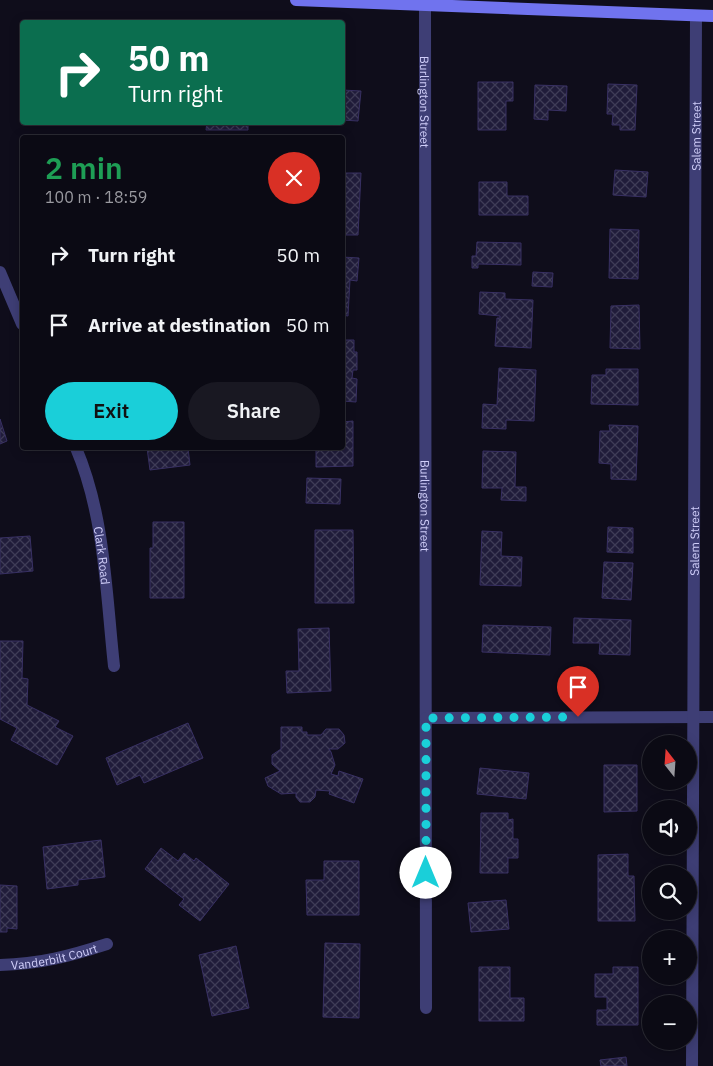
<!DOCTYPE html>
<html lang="en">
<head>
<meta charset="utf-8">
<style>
  body { margin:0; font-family:"IBM Plex Sans",sans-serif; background:#191822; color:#f1f3f6; height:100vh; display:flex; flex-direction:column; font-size:19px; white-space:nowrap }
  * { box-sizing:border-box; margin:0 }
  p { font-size:16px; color:#9a9aa0 }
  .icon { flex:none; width:28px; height:28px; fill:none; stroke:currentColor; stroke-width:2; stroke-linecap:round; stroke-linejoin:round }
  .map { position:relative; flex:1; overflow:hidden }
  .drawer { position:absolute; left:20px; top:135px; width:325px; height:315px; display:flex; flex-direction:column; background:#0b0a14; border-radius:5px; box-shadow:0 2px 12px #0003,0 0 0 1px #2b2b34 }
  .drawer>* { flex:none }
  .banner { position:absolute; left:20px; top:20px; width:325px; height:105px; border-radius:5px; box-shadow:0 2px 12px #0003,0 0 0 1px #2b2b34; background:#0b6e4f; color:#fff; overflow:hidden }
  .needle { width:32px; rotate:343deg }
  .tools { position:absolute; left:642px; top:735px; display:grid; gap:10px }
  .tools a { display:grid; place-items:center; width:55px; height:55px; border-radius:50%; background:#0b0a14; box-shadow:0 2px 12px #0003,0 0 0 1px #2b2b34; font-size:25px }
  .pin { position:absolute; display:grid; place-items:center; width:42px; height:42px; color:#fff; margin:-51px -21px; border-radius:50% 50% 50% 0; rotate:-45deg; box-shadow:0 0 5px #0007 }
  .pin .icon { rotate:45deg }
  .me { position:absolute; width:55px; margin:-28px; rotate:0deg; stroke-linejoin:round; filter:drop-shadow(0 0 4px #0008) }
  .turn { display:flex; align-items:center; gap:18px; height:105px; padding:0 25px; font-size:22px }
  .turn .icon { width:65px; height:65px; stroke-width:2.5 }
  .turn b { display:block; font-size:35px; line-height:42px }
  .round { display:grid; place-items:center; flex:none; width:52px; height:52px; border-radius:26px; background:#191822 }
  .overview { display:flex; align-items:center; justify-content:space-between; height:85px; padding:0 25px }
  h1 { font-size:30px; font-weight:600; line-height:38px; color:#1e9e55 }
  .cta { display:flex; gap:10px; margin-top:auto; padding:10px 25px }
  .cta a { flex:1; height:58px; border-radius:30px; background:#1acfd9; color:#111; font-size:20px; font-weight:600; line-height:58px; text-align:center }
  .cta a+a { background:#191822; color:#f1f3f6 }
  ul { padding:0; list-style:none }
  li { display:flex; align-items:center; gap:15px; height:70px; padding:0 25px }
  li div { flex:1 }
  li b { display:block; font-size:19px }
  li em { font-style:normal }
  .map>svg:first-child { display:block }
  .building { fill:url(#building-cross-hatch); stroke:#383063 }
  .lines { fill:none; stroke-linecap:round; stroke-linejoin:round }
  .street { stroke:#3e3e75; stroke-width:12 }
  .secondary { stroke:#7073ee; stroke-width:12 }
  .route { stroke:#1acfd9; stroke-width:9; stroke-dasharray:0 16.2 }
  .labels { text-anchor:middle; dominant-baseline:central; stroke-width:5; stroke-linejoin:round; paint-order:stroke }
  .street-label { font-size:12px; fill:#d0cef9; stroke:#0f0d1b }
</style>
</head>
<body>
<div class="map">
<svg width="713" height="1066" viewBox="0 0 713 1066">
  <defs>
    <pattern id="building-cross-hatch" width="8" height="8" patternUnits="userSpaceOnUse" patternTransform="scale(1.25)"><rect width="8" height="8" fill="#201c3a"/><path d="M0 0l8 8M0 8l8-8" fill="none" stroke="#3f3c57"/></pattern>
  </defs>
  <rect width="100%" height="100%" fill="#0f0d1b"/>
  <g class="building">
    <path d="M478,82H513V101H506V130H478Z"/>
    <path d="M608,84L637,85L635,130H620V125H612L613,114H607Z"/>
    <path d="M535,85L567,86L566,111L548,110V120L534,119Z"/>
    <path d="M342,90L361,91L358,121L342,120Z"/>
    <path d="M207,122H248V130H206Z"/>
    <path d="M615,170L648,172L646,197L613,195Z"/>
    <path d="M342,173H361L358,235H342Z"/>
    <path d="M479,182H507V196H528V215H479Z"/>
    <path d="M610,229L639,230L638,279L609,278Z"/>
    <path d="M477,242L521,243V265L478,264V268H472V256H476Z"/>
    <path d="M342,257L359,258L357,281L350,280L348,316L342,315Z"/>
    <path d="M533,272L553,273L552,287L532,286Z"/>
    <path d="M480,292L505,293V299L533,300L531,348L495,346L497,318H500V316L479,314Z"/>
    <path d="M639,305L640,349L610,348L611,306Z"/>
    <path d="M342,340H354V352H357V370H353L352,378L357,379L356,402L342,401Z"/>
    <path d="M499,368L536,370L534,421L506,420V429L482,428L483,404L497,405Z"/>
    <path d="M606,369H638V405L591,404L592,375H606Z"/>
    <path d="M0,419L7,441L0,444Z"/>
    <path d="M353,421V466L316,467V448H342V422Z"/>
    <path d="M609,425L638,426L636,480L611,479V464L599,463L600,431H610Z"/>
    <path d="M147,448H188L190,465L150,470Z"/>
    <path d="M483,451L516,452L515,487H526V501L501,500L502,488H482Z"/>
    <path d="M307,478L341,479L340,504L306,503Z"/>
    <path d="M153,522H184V598H150V548H153Z"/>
    <path d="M608,527L633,528V553L607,552Z"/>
    <path d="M315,530H353L354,603H315Z"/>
    <path d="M482,531L502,532L501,556L522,557L521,586L480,585Z"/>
    <path d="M30,536L33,571L0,574V538Z"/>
    <path d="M604,562L633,563L631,600L602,598Z"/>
    <path d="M574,618L631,620L630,655L599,654L600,643H573Z"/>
    <path d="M483,625L551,627L550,655L482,652Z"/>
    <path d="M329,628L331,691L287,693L286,671H299L298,629Z"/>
    <path d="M0,641H23L22,678L28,679L27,705L59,721L55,727L73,736L57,765L11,740L17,728L0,719Z"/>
    <path d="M188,723L203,758L144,783L140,775L117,785L106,758Z"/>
    <path d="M281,727H302V732H307V735H321L326,729H339L344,735L345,743L338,749H329L331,752L335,765L331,774L338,776L339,771L363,779L354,803L329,794L330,791L316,790L315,797L310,802H300L296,797V793L281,794L268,786L265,778L280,771L272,764V755L281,749Z"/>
    <path d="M604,765H637V811L604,812Z"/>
    <path d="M480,768L529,773L526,799L477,794Z"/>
    <path d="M481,813H508V820L513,819V839H518V858H508V873H480Z"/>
    <path d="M101,840L105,877L78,880V885L47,889L43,847Z"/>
    <path d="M161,848L178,861L184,853L194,861L196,858L229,884L200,921L179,905L184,899L145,869Z"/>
    <path d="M628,854V876H634L635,921H598V855Z"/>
    <path d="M324,861H359V915H307L306,880H324Z"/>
    <path d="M0,885L17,886V929L7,928V932H0Z"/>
    <path d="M506,900L509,929L471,932L468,903Z"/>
    <path d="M325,943L360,944L359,1018L323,1017Z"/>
    <path d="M236,946L249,1008L212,1016L199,955Z"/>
    <path d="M479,967H510V998H524V1021H479Z"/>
    <path d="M613,967H638V1025H597V1010H607V997H595V974H613Z"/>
    <path d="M626,1057L627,1066H601L600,1060Z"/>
  </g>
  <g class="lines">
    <g class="street">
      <path id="s1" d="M425,4L426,1008"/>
      <path d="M0,272L22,324"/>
      <path id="s2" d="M76,448C105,516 106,593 114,666"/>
      <path d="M426,718L713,717"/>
      <path id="s3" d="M0,965C40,964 70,956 107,944"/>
      <path id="s4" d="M692,1066L696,16"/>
    </g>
    <path class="secondary" d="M296,0L713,16"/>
  </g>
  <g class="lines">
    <path class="route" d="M426,873V718L578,717"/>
  </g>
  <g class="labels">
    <g class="street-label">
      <text stroke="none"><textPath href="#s1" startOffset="98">Burlington Street</textPath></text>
      <text stroke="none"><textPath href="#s4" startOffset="930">Salem Street</textPath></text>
      <text stroke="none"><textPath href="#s1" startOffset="502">Burlington Street</textPath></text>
      <text stroke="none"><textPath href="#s4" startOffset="525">Salem Street</textPath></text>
      <text stroke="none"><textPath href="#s2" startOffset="111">Clark Road</textPath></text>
      <text stroke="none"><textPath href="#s3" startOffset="55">Vanderbilt Court</textPath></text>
    </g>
  </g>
</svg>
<div class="tools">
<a><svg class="needle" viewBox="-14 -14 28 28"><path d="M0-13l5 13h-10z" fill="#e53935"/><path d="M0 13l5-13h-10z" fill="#9a9aa0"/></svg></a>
<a><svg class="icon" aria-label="sound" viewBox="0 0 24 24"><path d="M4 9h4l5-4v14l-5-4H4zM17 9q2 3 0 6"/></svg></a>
<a><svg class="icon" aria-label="search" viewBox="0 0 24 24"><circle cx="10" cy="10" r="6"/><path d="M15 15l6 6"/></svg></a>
<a>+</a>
<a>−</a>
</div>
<div class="pin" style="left:578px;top:717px;background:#d93025"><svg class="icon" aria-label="arrive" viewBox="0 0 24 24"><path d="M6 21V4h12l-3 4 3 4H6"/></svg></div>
<svg class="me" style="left:426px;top:873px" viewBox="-20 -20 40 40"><circle r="19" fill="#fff"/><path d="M0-13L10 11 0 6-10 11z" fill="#1acfd9"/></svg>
<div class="banner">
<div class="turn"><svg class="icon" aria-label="right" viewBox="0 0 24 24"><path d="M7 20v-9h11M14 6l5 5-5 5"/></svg><div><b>50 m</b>Turn right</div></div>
</div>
<section class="drawer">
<div class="overview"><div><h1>2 min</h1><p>100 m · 18:59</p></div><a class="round" style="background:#d93025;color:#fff"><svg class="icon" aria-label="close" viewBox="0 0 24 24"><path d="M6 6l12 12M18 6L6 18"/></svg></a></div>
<ul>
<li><svg class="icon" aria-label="right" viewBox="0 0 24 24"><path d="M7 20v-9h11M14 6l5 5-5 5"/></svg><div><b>Turn right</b></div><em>50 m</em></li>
<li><svg class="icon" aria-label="arrive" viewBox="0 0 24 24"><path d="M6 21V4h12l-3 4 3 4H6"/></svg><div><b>Arrive at destination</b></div><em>50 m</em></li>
</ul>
<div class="cta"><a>Exit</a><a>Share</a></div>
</section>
</div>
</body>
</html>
